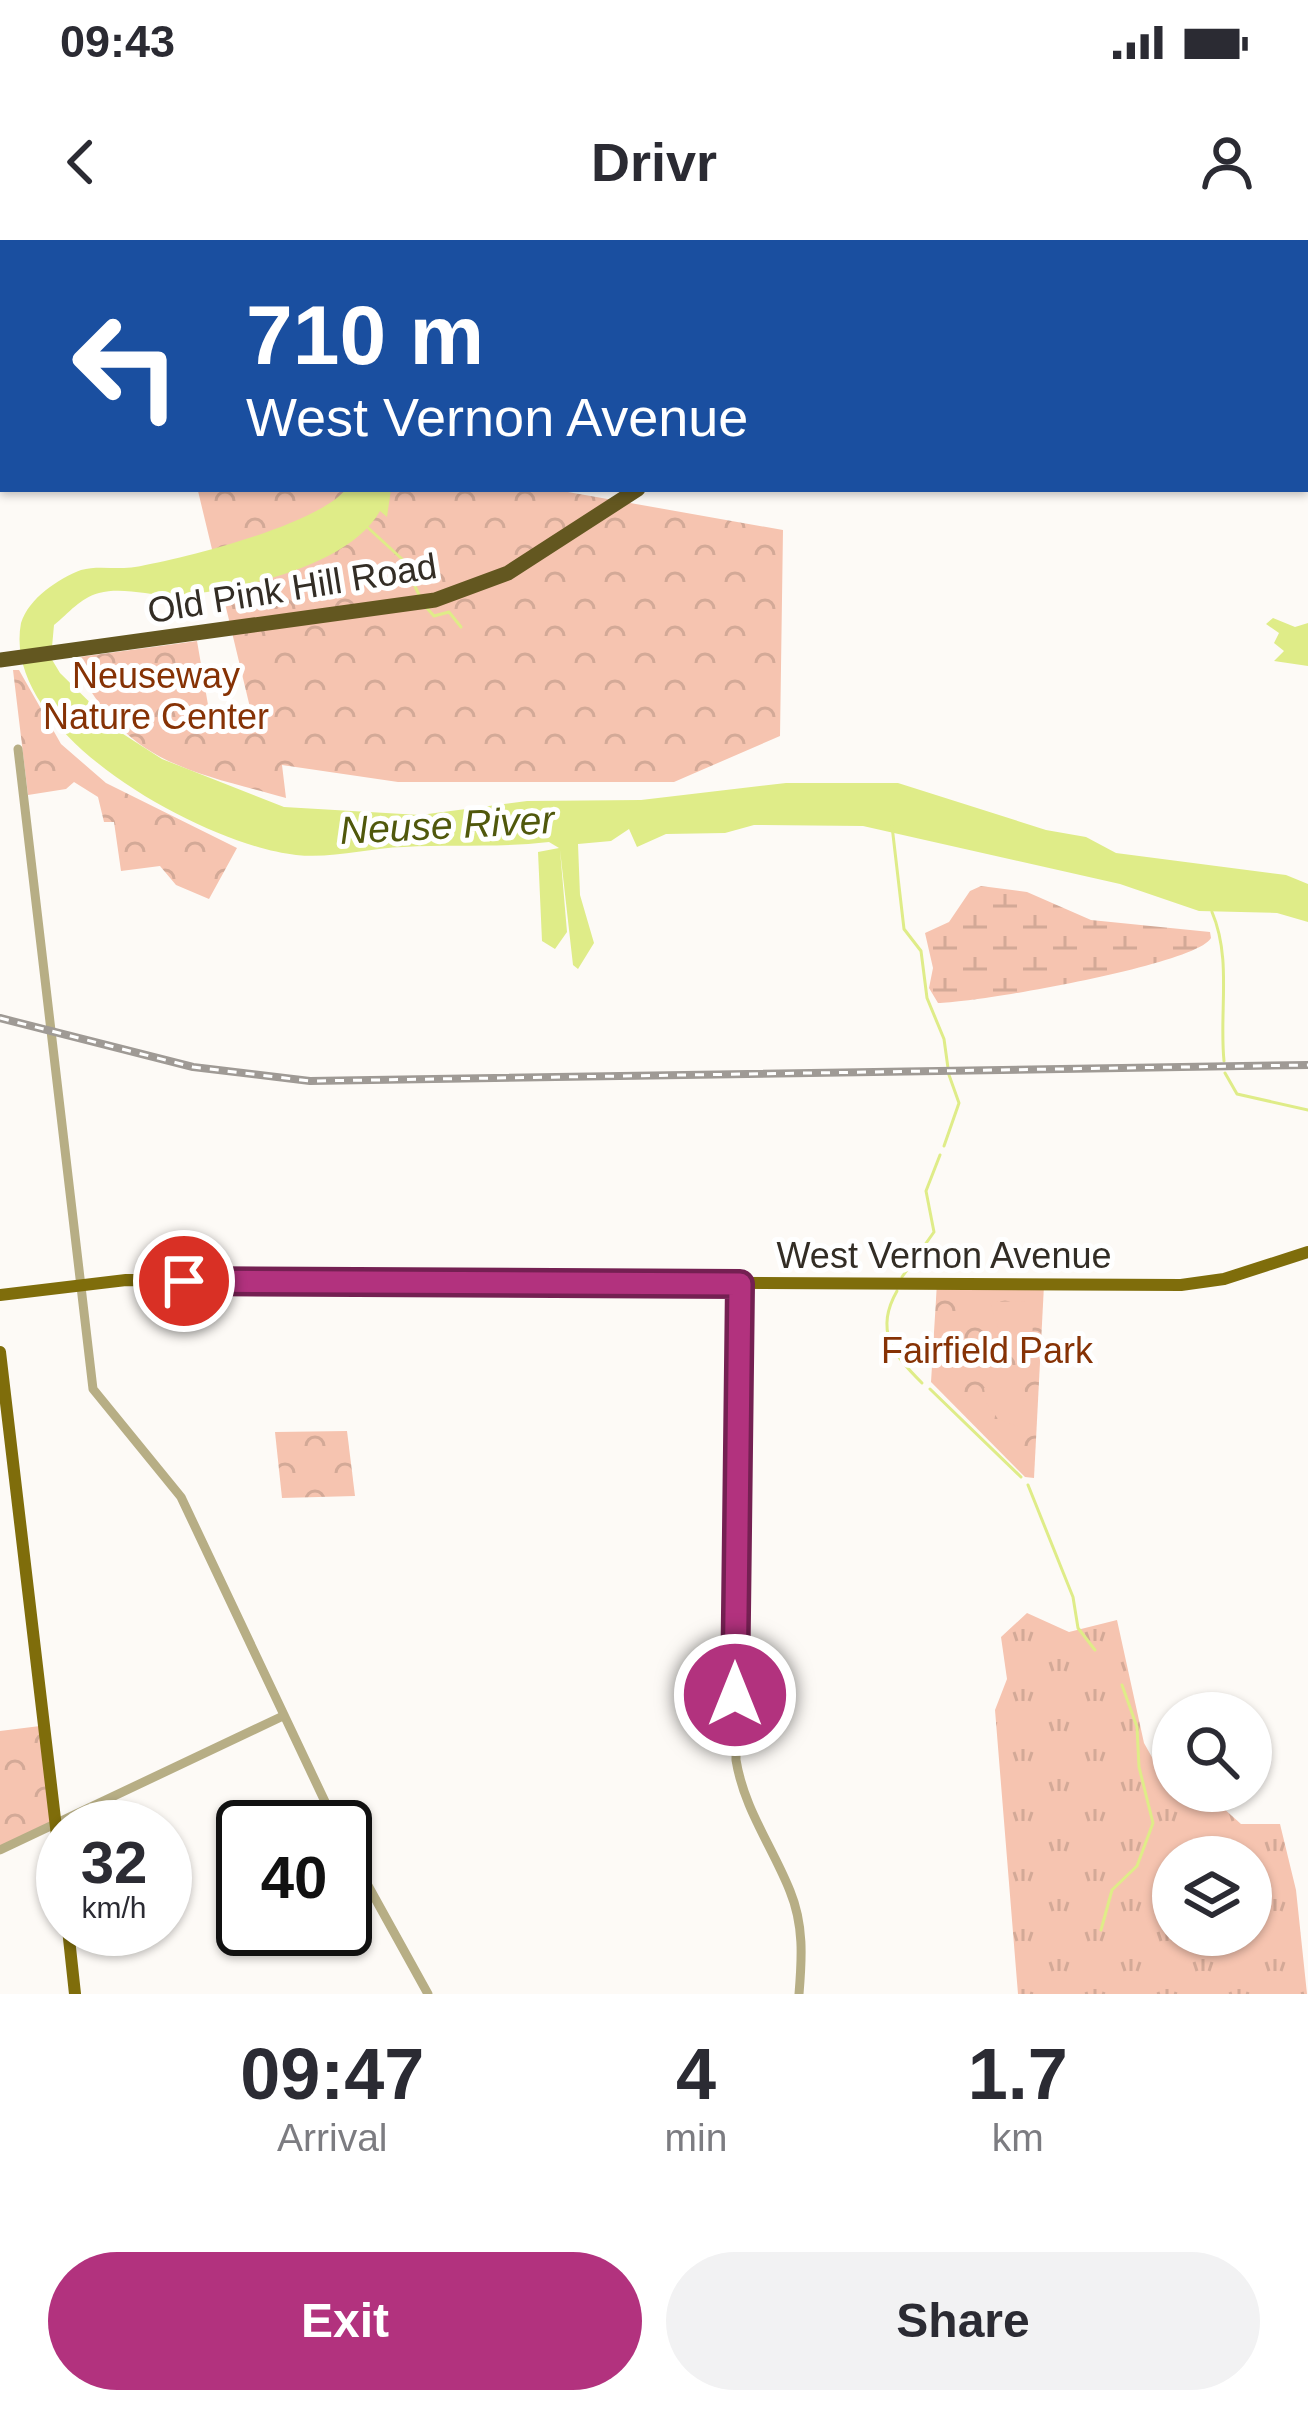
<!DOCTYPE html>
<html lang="en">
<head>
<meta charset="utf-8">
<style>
  body { margin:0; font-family:Arial,sans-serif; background:#f2f2f3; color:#2b2b33; height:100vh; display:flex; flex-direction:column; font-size:45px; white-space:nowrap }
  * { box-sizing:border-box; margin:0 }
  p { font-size:39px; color:#7c7c81 }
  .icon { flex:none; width:66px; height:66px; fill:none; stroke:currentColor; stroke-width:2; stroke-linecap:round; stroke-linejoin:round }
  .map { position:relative; height:1754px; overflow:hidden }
  .sheet { display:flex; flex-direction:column; background:#fff; flex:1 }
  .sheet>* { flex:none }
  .hud { position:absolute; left:0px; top:0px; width:1308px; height:252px; box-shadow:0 3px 9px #0004; background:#1a4fa0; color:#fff; overflow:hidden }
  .controls { position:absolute; left:1152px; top:1452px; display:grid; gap:24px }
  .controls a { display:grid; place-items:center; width:120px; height:120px; border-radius:50%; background:#fff; box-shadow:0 3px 9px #0004; font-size:60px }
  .speed { position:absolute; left:36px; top:1560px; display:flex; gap:24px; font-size:60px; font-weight:700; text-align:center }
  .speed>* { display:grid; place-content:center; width:156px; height:156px; border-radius:50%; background:#fff; box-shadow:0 3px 9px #0004; line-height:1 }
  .speed small { font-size:30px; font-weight:400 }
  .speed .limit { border:6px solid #111; border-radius:18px; background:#fff; color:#111 }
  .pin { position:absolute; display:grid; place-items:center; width:102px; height:102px; color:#fff; margin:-51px; border:6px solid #fff; border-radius:50%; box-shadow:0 3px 12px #0007 }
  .me { position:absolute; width:132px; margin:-66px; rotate:0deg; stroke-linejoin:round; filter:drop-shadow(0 0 9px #0008) }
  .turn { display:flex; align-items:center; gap:42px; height:252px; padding:0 48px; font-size:54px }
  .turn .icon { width:156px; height:156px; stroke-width:2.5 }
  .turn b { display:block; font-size:84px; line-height:102px }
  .eta { display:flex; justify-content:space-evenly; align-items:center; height:204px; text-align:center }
  .eta b { font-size:72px; font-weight:700; line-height:84px }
  .button { display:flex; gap:24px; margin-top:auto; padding:24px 48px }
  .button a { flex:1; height:138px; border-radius:72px; background:#b2327e; color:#fff; font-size:48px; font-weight:700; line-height:138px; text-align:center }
  .button a+a { background:#f2f2f3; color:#2b2b33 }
  .status { display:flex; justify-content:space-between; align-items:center; height:84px; padding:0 60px; background:#fff; direction:ltr }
  .status svg { height:33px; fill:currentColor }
  header { display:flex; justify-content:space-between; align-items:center; height:156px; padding:0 48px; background:#fff; font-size:54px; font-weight:700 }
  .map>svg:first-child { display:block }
  .grass { fill:url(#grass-tufts); fill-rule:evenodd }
  .forest { fill:url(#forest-crowns) }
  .wetland { fill:url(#wetland-marsh) }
  .garden { fill:#f6c4b0 }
  .water { fill:#dfec88 }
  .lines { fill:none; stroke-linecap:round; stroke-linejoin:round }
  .stream { stroke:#dfec88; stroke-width:3 }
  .minor { stroke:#b7ae85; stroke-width:9 }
  .major { stroke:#7f6d0b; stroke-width:12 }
  .highway { stroke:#635720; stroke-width:15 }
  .rail-casing { stroke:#9f9a95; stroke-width:8 }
  .rail { stroke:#fff; stroke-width:3; stroke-dasharray:9; stroke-linecap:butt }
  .route-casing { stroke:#742052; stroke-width:30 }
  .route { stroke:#b2327e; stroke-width:21 }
  .labels { text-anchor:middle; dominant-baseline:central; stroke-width:10; stroke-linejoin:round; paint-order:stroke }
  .street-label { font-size:36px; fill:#332d25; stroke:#fff }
  .park-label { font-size:36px; fill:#863205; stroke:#fff }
  .water-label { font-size:39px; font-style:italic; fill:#50580c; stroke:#fff }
</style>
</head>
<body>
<div class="status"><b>09:43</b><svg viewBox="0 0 49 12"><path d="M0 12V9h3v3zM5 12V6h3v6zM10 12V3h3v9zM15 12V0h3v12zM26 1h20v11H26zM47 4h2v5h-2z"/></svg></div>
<header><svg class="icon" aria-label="back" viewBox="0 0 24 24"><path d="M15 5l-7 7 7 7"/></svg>Drivr<svg class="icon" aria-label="person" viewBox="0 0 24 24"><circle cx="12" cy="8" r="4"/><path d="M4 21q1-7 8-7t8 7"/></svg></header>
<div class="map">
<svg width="1308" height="1754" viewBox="0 0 1308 1754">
  <defs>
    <pattern id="grass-tufts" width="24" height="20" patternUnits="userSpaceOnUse" patternTransform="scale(3)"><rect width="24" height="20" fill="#f6c4b0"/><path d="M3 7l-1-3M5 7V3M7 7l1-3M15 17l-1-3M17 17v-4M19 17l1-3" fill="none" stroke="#d3a997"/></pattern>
    <pattern id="forest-crowns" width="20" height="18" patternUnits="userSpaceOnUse" patternTransform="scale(3)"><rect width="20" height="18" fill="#f6c4b0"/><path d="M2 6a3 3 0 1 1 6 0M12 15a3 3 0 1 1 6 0" fill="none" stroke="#d3a997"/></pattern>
    <pattern id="wetland-marsh" width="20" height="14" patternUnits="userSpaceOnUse" patternTransform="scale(3)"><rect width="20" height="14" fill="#f6c4b0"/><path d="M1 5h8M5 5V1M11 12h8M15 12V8" fill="none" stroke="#d3a997"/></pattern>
  </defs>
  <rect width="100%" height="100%" fill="#fdfaf6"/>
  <path class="grass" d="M1027,1373L1069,1392L1117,1380L1144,1503L1158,1528L1173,1533V1551H1204L1241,1584H1280L1296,1650L1307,1754H1018L995,1470L1007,1439L1001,1397ZM1173,1617H1251V1695H1173Z"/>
  <g class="forest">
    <path d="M218,249H551L783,290L780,496L674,542H398L282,525L286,558C181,529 124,522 72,418L197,401L212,488L254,484L198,251Z"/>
    <path d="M13,430H19L61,504L106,543L237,608L209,659L176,645L160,626L121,631L114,582H104L98,557L74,542L66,549L28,555Z"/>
    <path d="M937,1043L1044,1045L1034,1238L1025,1237L931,1142Z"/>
    <path d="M347,1191L355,1256L282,1258L275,1192Z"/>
    <path d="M40,1486L52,1582L0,1606V1491Z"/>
  </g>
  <path class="wetland" d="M981,646L1027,652L1091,680L1210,692L1211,698C1196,725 975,763 938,763L929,748L933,728L925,693L949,682L970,651Z"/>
  <g class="garden">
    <path d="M1030,1061L1035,1066L1031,1105L1013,1101L999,1090L990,1062Z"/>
    <path d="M1020,1147L1025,1151L1020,1187L998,1179L986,1162L984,1148Z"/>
  </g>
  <g class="water">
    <path d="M346,249H391L387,277L380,271C349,326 240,350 182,355C154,358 126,346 99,353C80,358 69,373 54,385L51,418L60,433L120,492L162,519L284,567L420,575L527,561L641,560L786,543H898L1046,590L1086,597L1116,613L1286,635L1308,644V682L1277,673L1199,671L1120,644L863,586L754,585L725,593L666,594L637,607L629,589L611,601L578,604L580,655L594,703L578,729L573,725L560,610L567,692L555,709L542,701L538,612L559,608L549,602C500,608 452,604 404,607C368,608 332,619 296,615C205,605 0,495 21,383C29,358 58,339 81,330C98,325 117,330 135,327C182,319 318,285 346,249Z"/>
    <path d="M1273,378L1295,387L1308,383V426L1274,421L1284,411L1274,403L1279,393L1266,384Z"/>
  </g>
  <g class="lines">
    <g class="stream">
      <path d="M534,3L535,0"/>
      <path d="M1091,3L1093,0"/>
      <path d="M365,285L402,319L420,357"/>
      <path d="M425,366L434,376L449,372L461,387"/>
      <path d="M892,586L904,689L921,711L927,758L944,799L948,828"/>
      <path d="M1212,672C1232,719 1219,772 1224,821"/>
      <path d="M1225,833L1237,854L1308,870"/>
      <path d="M944,906L959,863L949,835"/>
      <path d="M902,1037L934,992L926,951L940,915"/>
      <path d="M897,1051C874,1091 893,1114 922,1143"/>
      <path d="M930,1149L1021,1237"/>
      <path d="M1028,1245L1073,1357L1078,1388L1095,1410"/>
      <path d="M1101,1690L1112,1650L1137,1626L1153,1583L1139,1527L1137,1487L1122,1445"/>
    </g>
    <g class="minor">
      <path d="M18,509L93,1149L181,1257L337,1587"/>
      <path d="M741,1044L736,1520C744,1569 772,1606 790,1651C804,1685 802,1718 799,1754"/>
      <path d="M345,1604L428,1754"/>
      <path d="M0,1610L283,1476"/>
    </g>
    <g class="major">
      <path d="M0,1055L126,1040L1181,1045L1224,1039L1308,1012"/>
      <path d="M0,1112L63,1647"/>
      <path d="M68,1689L75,1754"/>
    </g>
    <g class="highway">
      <path d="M926,0L927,3"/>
      <path d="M939,0L943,3"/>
      <path d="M959,0L963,3"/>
      <path d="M1305,146H1308"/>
      <path d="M1305,158L1308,159"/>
      <path d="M0,420L435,360L508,333L638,249"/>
    </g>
    <g class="rail-casing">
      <path id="rail" d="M0,778L193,827L310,841L1308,825"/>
    </g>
    <use href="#rail" class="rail"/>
  </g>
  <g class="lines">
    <g class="route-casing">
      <path id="route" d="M184,1041L740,1044L735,1455"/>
    </g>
    <use href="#route" class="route"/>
  </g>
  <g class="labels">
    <g class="street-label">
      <text transform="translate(292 348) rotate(-9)">Old Pink Hill Road</text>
      <text x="944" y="1015">West Vernon Avenue</text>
    </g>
    <g class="park-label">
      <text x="156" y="435">Neuseway<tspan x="156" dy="41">Nature Center</tspan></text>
      <text x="987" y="1110">Fairfield Park</text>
    </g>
    <g class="water-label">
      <text transform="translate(447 585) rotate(-3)">Neuse River</text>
    </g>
  </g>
</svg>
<div class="controls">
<a><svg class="icon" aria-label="search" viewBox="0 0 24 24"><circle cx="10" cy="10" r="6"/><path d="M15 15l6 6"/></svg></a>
<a><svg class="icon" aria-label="layers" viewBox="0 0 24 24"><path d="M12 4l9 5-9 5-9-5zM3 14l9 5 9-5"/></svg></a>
</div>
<div class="speed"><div>32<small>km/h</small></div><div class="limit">40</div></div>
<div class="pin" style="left:184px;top:1041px;background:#d93025"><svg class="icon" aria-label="arrive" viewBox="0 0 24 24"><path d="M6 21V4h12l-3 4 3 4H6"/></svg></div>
<svg class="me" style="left:735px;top:1455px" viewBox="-20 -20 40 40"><circle r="17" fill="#b2327e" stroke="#fff" stroke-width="3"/><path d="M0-11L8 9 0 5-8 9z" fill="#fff"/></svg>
<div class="hud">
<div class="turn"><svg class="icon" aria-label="left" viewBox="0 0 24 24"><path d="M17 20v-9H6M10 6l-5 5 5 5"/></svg><div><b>710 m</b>West Vernon Avenue</div></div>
</div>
</div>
<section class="sheet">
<div class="eta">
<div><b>09:47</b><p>Arrival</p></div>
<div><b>4</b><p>min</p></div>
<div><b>1.7</b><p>km</p></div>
</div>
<div class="button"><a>Exit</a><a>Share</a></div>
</section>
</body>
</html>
